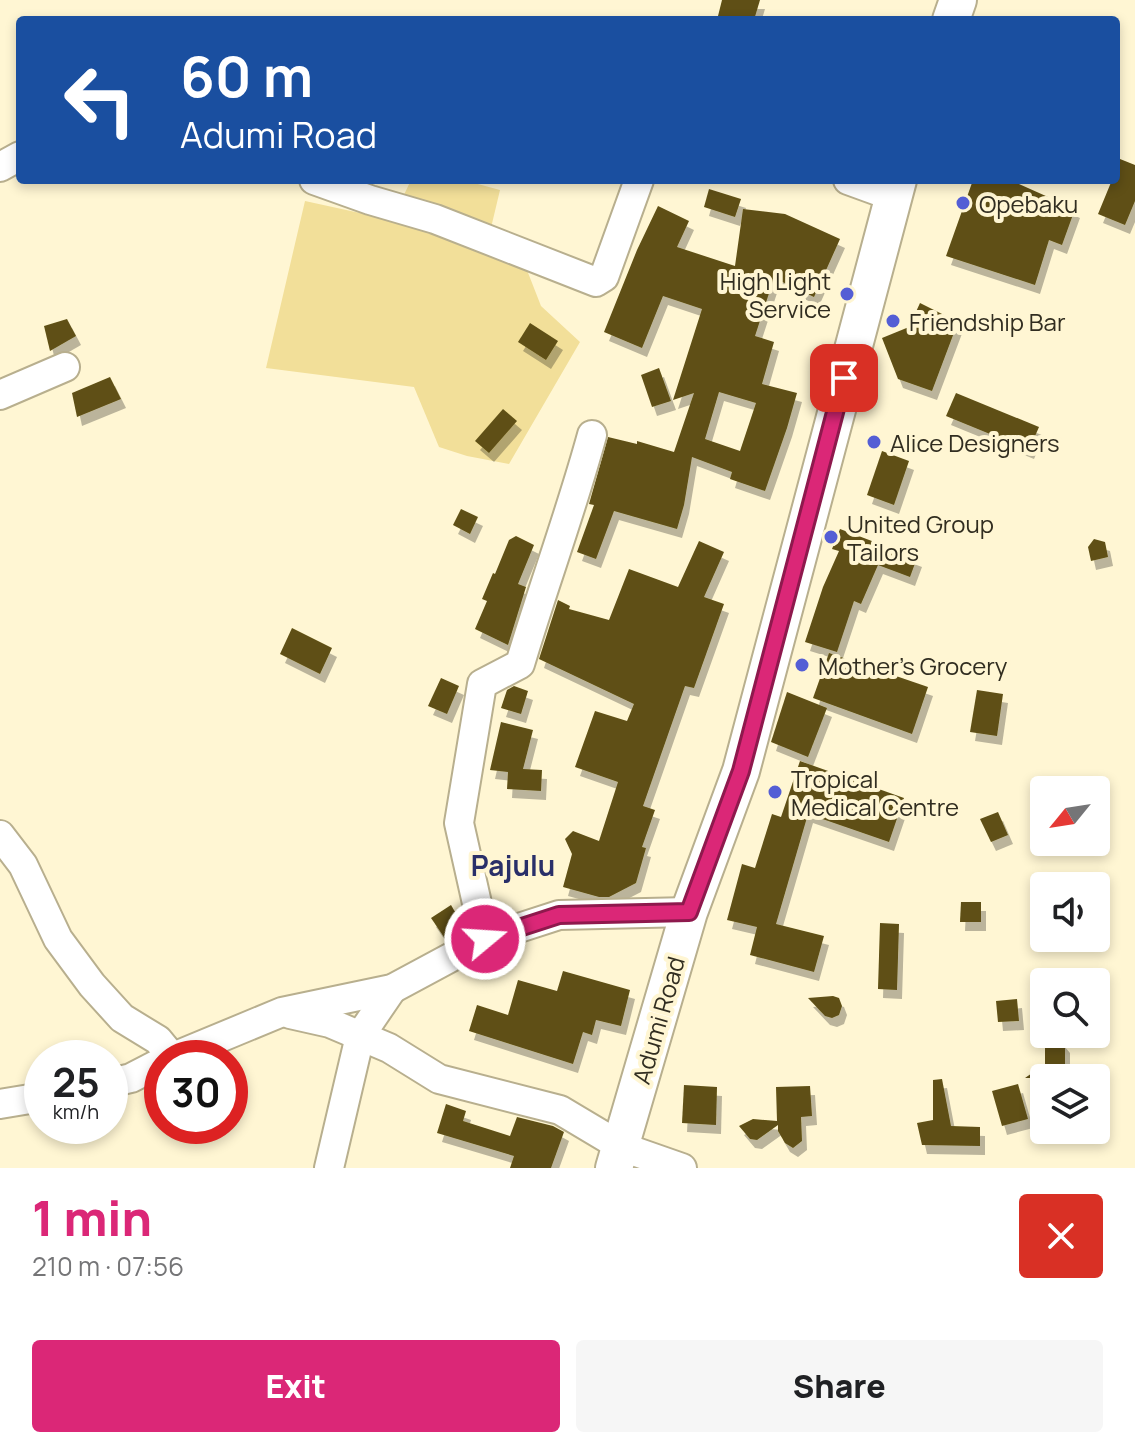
<!DOCTYPE html>
<html lang="en">
<head>
<meta charset="utf-8">
<style>
  body { margin:0; font-family:Manrope,sans-serif; background:#f6f6f6; color:#202124; height:100vh; display:flex; flex-direction:column; font-size:30px; white-space:nowrap }
  * { box-sizing:border-box; margin:0 }
  p { font-size:26px; color:#757577 }
  .icon { flex:none; width:44px; height:44px; fill:none; stroke:currentColor; stroke-width:2; stroke-linecap:round; stroke-linejoin:round }
  .map { position:relative; height:1168px; overflow:hidden }
  .side { display:flex; flex-direction:column; background:#fff; flex:1 }
  .side>* { flex:none }
  .top-card { position:absolute; left:16px; top:16px; width:1104px; height:168px; border-radius:8px; box-shadow:0 4px 12px #0003; background:#1a4fa0; color:#fff; overflow:hidden }
  .needle { width:52px; rotate:240deg }
  .tools { position:absolute; left:1030px; top:776px; display:grid; gap:16px }
  .tools a { display:grid; place-items:center; width:80px; height:80px; border-radius:8px; background:#fff; box-shadow:0 4px 12px #0003; font-size:40px }
  .speed { position:absolute; left:24px; top:1040px; display:flex; gap:16px; font-size:40px; font-weight:700; text-align:center }
  .speed>* { display:grid; place-content:center; width:104px; height:104px; border-radius:50%; background:#fff; box-shadow:0 4px 12px #0003; line-height:1 }
  .speed small { font-size:20px; font-weight:400 }
  .speed .limit { border:12px solid #d22; background:#fff; color:#111 }
  .pin { position:absolute; display:grid; place-items:center; width:68px; height:68px; color:#fff; margin:-34px; border-radius:16px; box-shadow:0 4px 12px #0006 }
  .me { position:absolute; width:88px; margin:-44px; rotate:72deg; stroke-linejoin:round; filter:drop-shadow(0 0 6px #0008) }
  .turn { display:flex; align-items:center; gap:28px; height:168px; padding:0 32px; font-size:36px }
  .turn .icon { width:104px; height:104px; stroke-width:2.5 }
  .turn b { display:block; font-size:56px; line-height:68px }
  .round { display:grid; place-items:center; flex:none; width:84px; height:84px; border-radius:8px; background:#f6f6f6 }
  .head { display:flex; align-items:center; justify-content:space-between; height:136px; padding:0 32px }
  h1 { font-size:48px; font-weight:800; line-height:60px; color:#db2777 }
  .primary-button { display:flex; gap:16px; margin-top:auto; padding:16px 32px }
  .primary-button a { flex:1; height:92px; border-radius:8px; background:#db2777; color:#fff; font-size:32px; font-weight:800; line-height:92px; text-align:center }
  .primary-button a+a { background:#f6f6f6; color:#202124 }
  .map>svg:first-child { display:block }
  .green { fill:#f2df99 }
  .building { fill:#5f5014; fill-rule:evenodd; filter:url(#shadow) }
  .lines { fill:none; stroke-linecap:round; stroke-linejoin:round }
  .minor-casing { stroke:#b8af8e; stroke-width:32 }
  .major-casing { stroke:#b8af8e; stroke-width:40 }
  .minor { stroke:#fff; stroke-width:28 }
  .major { stroke:#fff; stroke-width:36 }
  .route-casing { stroke:#8e194d; stroke-width:20 }
  .route { stroke:#db2777; stroke-width:14 }
  .poi-dot { fill:#545ed5; stroke:#fff6d3; stroke-width:3 }
  .labels { text-anchor:middle; dominant-baseline:central; stroke-width:8; stroke-linejoin:round; paint-order:stroke }
  .poi-label { font-size:24px; fill:#312d20; stroke:#fff6d3; text-anchor:start }
  .street-label { font-size:24px; fill:#312d20; stroke:#fff6d3 }
  .quarter-label { font-size:28px; font-weight:bold; fill:#292f69; stroke:#fff6d3 }
</style>
</head>
<body>
<div class="map">
<svg width="1135" height="1168" viewBox="0 0 1135 1168">
  <defs>
    <filter id="shadow"><feDropShadow dx="5" dy="9" stdDeviation="0" flood-color="#0004"/></filter>
  </defs>
  <rect width="100%" height="100%" fill="#fff6d3"/>
  <path class="green" d="M411,180H463L500,190L490,232L525,265L541,306L580,342L509,464L467,456L439,447L414,387L266,368L305,201L392,220Z"/>
  <g class="building">
    <path d="M722,0H760L754,20H717Z"/>
    <path d="M1120,159L1135,165V201L1125,225L1098,214L1112,180H1116V169Z"/>
    <path d="M973,180H1010L1075,209L1062,245L1049,240L1035,285L946,256Z"/>
    <path d="M709,189L741,199L735,217L704,207Z"/>
    <path d="M658,206L689,221L677,247L735,266L743,209L785,214L840,239L814,297L774,278L755,336L774,342L762,384L797,393L787,428L765,491L730,479L732,472L692,457L684,505L677,529L614,511L596,559L577,552L594,505L589,504L608,437L637,444V441L674,452L694,393L673,400L702,309L663,296L642,348L604,332L637,250ZM719,392L756,403L740,451L705,439Z"/>
    <path d="M920,303L958,322L932,391L898,379L882,338L909,327Z"/>
    <path d="M67,319L76,336L50,351L44,326Z"/>
    <path d="M530,323L558,341L546,360L518,342Z"/>
    <path d="M659,368L671,401L652,407L641,375Z"/>
    <path d="M110,377L121,399L77,417L72,393Z"/>
    <path d="M956,393L1039,427L1029,450L946,416Z"/>
    <path d="M503,409L517,421L489,453L475,441Z"/>
    <path d="M882,451L909,461L894,505L867,495Z"/>
    <path d="M461,509L478,517L470,534L453,525Z"/>
    <path d="M840,529L917,558L910,577L878,565L861,604L854,601L837,652L805,642L823,587L839,551L832,549Z"/>
    <path d="M516,536L534,545L518,584L526,587L508,645L475,629L487,601L482,599L493,573L495,574L509,540Z"/>
    <path d="M1094,539L1105,542L1108,557L1091,561L1088,547Z"/>
    <path d="M699,541L724,552L704,597L724,604L694,688L685,686L643,806L655,810L642,847L646,848L636,883L609,897H599L563,887L572,854L565,839L573,831L599,841L618,782L575,767L595,711L627,721L634,704L539,659L558,600L570,606L569,609L609,620L629,569L678,587Z"/>
    <path d="M292,628L332,648L320,674L280,654Z"/>
    <path d="M829,653L928,687L912,734L813,698Z"/>
    <path d="M441,678L459,686L447,714L428,706Z"/>
    <path d="M514,686L528,691L521,714L501,708L507,690Z"/>
    <path d="M977,690L1003,694L997,736L970,732Z"/>
    <path d="M787,692L827,708L808,757L771,742Z"/>
    <path d="M501,722L533,730L523,769L542,770L541,791L507,789L508,772L490,770Z"/>
    <path d="M800,761L904,798L889,842L808,814L776,924L824,936L814,972L750,955L757,927L727,920L742,864L755,868L772,814L781,817Z"/>
    <path d="M998,812L1008,835L991,842L980,819Z"/>
    <path d="M961,902H981V922H960Z"/>
    <path d="M451,905L465,929L446,940L431,918Z"/>
    <path d="M880,923L899,924L897,990L878,989Z"/>
    <path d="M563,971L630,990L621,1026L596,1020L592,1035L583,1032L573,1064L469,1031L477,1005L508,1015L518,980L557,991Z"/>
    <path d="M833,996L839,998L842,1006L839,1015L832,1018L825,1016L808,998Z"/>
    <path d="M1017,999L1019,1021L998,1022L996,1001Z"/>
    <path d="M1053,1037L1060,1038L1065,1044V1078H1025L1045,1064V1042Z"/>
    <path d="M942,1079L951,1126L980,1127V1146L922,1145L917,1123L933,1120V1080Z"/>
    <path d="M1018,1084L1028,1119L1002,1126L992,1091Z"/>
    <path d="M684,1085L717,1087L716,1125L682,1123Z"/>
    <path d="M810,1086L812,1116L801,1117L802,1141L793,1148L785,1143L778,1131V1125L757,1140L750,1139L739,1126L753,1119L777,1121L776,1087Z"/>
    <path d="M446,1104L466,1111L463,1121L510,1136L517,1117L553,1126L564,1132L551,1168H510L514,1156L437,1133Z"/>
  </g>
  <g class="lines">
    <g class="minor-casing">
      <g id="minor">
        <path d="M0,167L20,156"/>
        <path d="M314,180L370,200L435,219L596,282L604,277L639,180"/>
        <path d="M848,180L892,196"/>
        <path d="M0,395L65,367"/>
        <path d="M0,835L23,865L58,939L92,985L122,1018L158,1040L172,1057"/>
        <path d="M485,939L459,823L482,684L520,664C543,587 571,512 592,435"/>
        <path d="M290,1014L330,1023L389,1048L439,1079L560,1110L622,1147L682,1168"/>
        <path d="M171,1058L282,1012L392,989L485,939L559,915L689,912"/>
        <path d="M110,1083L131,1078L162,1062"/>
        <path d="M0,1104L42,1097"/>
        <path d="M329,1168L360,1036L392,989"/>
      </g>
    </g>
    <g class="major-casing">
      <g id="major">
        <path d="M951,20L958,0"/>
        <path d="M614,1168L689,912L741,771L898,180"/>
      </g>
    </g>
    <use href="#minor" class="minor"/>
    <use href="#major" class="major"/>
  </g>
  <g class="lines">
    <g class="route-casing">
      <path id="route" d="M485,939L559,915L689,912L741,771L844,378"/>
    </g>
    <use href="#route" class="route"/>
  </g>
  <g class="poi-dot">
    <circle cx="963" cy="203" r="8"/>
    <circle cx="847" cy="294" r="8"/>
    <circle cx="893" cy="321" r="8"/>
    <circle cx="874" cy="442" r="8"/>
    <circle cx="831" cy="537" r="8"/>
    <circle cx="802" cy="665" r="8"/>
    <circle cx="775" cy="792" r="8"/>
  </g>
  <g class="labels">
    <g class="poi-label">
      <text x="979" y="203">Opebaku</text>
      <text x="831" y="280" text-anchor="end">High Light<tspan x="831" dy="28">Service</tspan></text>
      <text x="909" y="321">Friendship Bar</text>
      <text x="890" y="442">Alice Designers</text>
      <text x="847" y="523">United Group<tspan x="847" dy="28">Tailors</tspan></text>
      <text x="818" y="665">Mother's Grocery</text>
      <text x="791" y="778">Tropical<tspan x="791" dy="28">Medical Centre</tspan></text>
    </g>
    <g class="street-label">
      <text transform="translate(658 1020) rotate(-74)">Adumi Road</text>
    </g>
    <g class="quarter-label">
      <text x="513" y="865">Pajulu</text>
    </g>
  </g>
</svg>
<div class="tools">
<a><svg class="needle" viewBox="-14 -14 28 28"><path d="M0-13l5 13h-10z" fill="#e53935"/><path d="M0 13l5-13h-10z" fill="#757577"/></svg></a>
<a><svg class="icon" aria-label="sound" viewBox="0 0 24 24"><path d="M4 9h4l5-4v14l-5-4H4zM17 9q2 3 0 6"/></svg></a>
<a><svg class="icon" aria-label="search" viewBox="0 0 24 24"><circle cx="10" cy="10" r="6"/><path d="M15 15l6 6"/></svg></a>
<a><svg class="icon" aria-label="layers" viewBox="0 0 24 24"><path d="M12 4l9 5-9 5-9-5zM3 14l9 5 9-5"/></svg></a>
</div>
<div class="speed"><div>25<small>km/h</small></div><div class="limit">30</div></div>
<div class="pin" style="left:844px;top:378px;background:#d93025"><svg class="icon" aria-label="arrive" viewBox="0 0 24 24"><path d="M6 21V4h12l-3 4 3 4H6"/></svg></div>
<svg class="me" style="left:485px;top:939px" viewBox="-20 -20 40 40"><circle r="17" fill="#db2777" stroke="#fff" stroke-width="3"/><path d="M0-11L8 9 0 5-8 9z" fill="#fff"/></svg>
<div class="top-card">
<div class="turn"><svg class="icon" aria-label="left" viewBox="0 0 24 24"><path d="M17 20v-9H6M10 6l-5 5 5 5"/></svg><div><b>60 m</b>Adumi Road</div></div>
</div>
</div>
<section class="side">
<div class="head"><div><h1>1 min</h1><p>210 m · 07:56</p></div><a class="round" style="background:#d93025;color:#fff"><svg class="icon" aria-label="close" viewBox="0 0 24 24"><path d="M6 6l12 12M18 6L6 18"/></svg></a></div>
<div class="primary-button"><a>Exit</a><a>Share</a></div>
</section>
</body>
</html>
